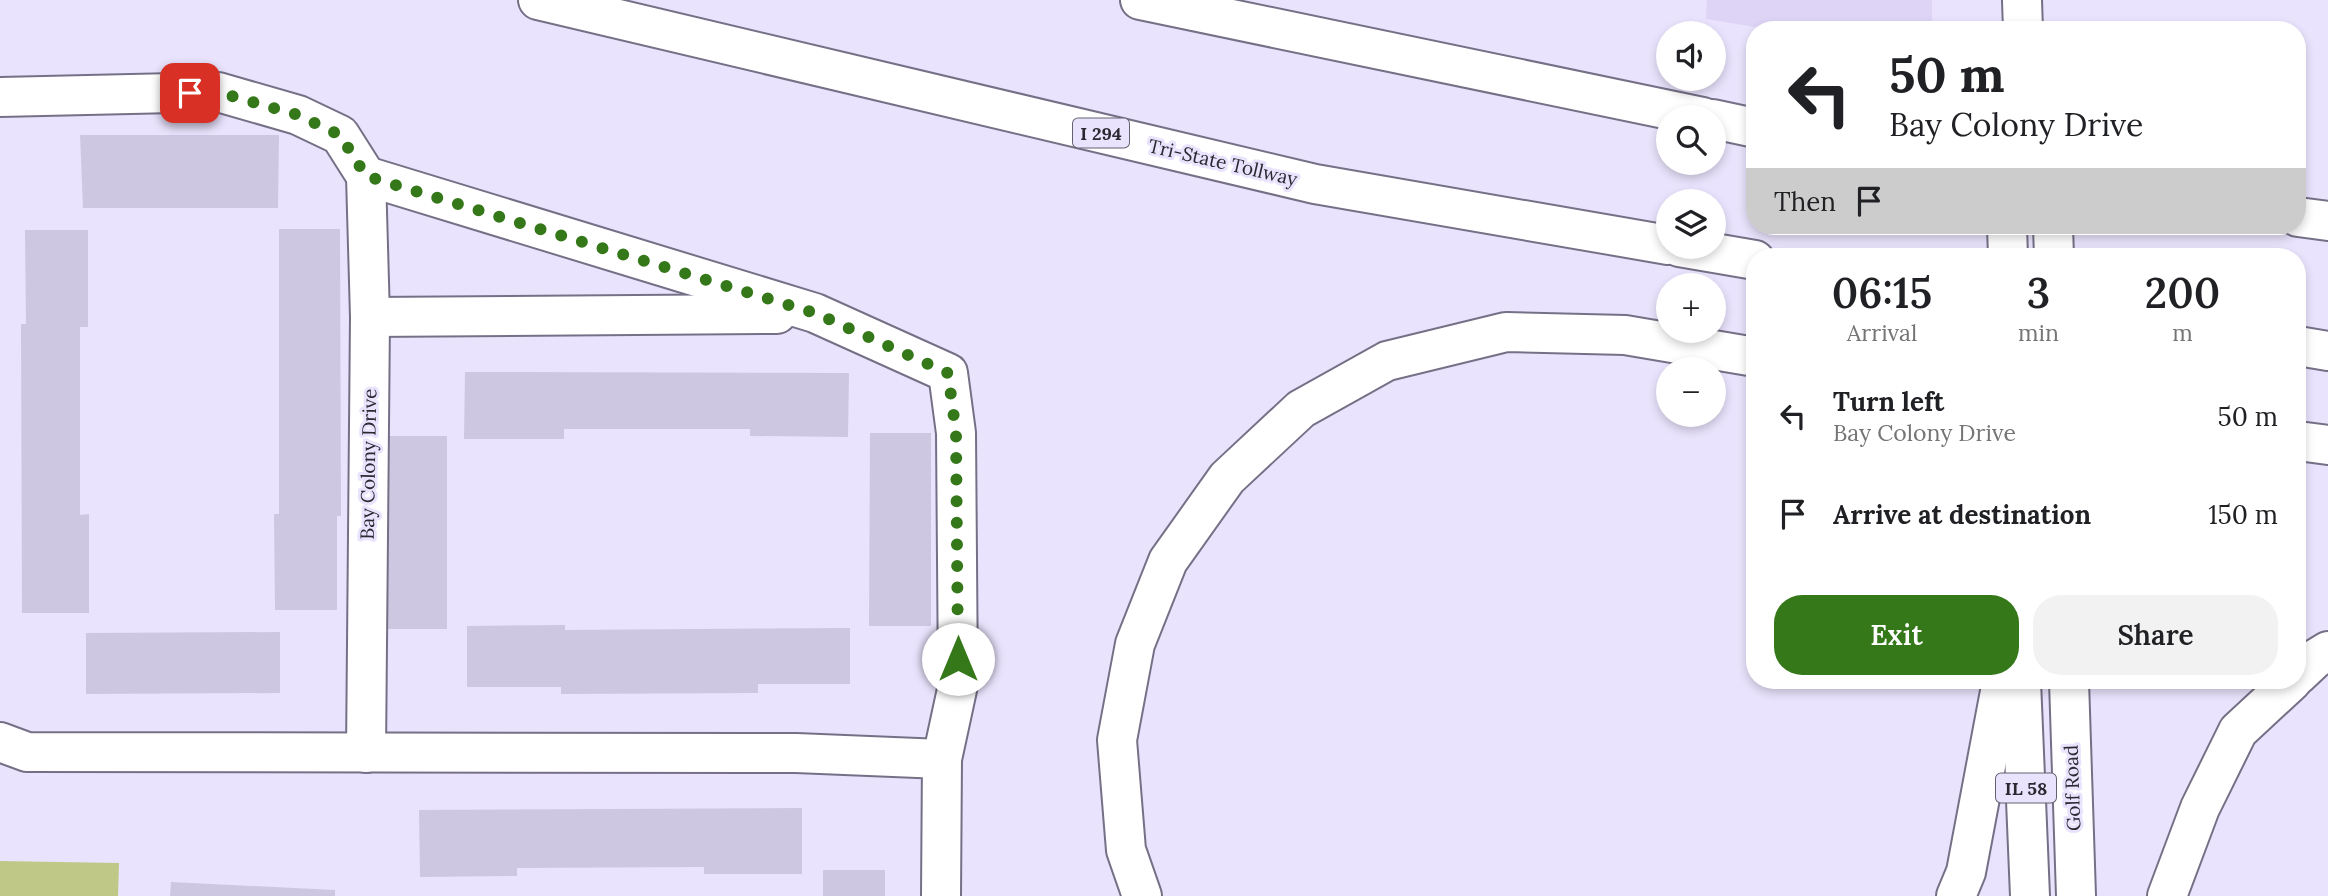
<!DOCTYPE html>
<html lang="en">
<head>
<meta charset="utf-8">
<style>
  body { margin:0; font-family:Lora,serif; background:#f2f2f2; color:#202124; height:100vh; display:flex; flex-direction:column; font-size:26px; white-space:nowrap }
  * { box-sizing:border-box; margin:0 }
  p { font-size:23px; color:#757577 }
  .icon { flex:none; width:38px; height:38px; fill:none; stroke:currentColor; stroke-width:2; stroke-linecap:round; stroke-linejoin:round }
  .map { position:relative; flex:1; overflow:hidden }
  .side { position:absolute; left:1746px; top:248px; width:560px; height:441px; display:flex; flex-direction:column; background:#fff; border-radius:28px; box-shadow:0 4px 10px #0003 }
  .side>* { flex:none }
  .hud { position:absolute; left:1746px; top:21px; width:560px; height:214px; border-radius:28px; box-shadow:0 4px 10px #0003; background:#fff; color:#202124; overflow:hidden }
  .controls { position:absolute; left:1656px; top:21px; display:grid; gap:14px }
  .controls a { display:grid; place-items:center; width:70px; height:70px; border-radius:50%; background:#fff; box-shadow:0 4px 10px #0003; font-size:35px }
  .pin { position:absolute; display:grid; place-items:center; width:60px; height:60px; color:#fff; margin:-30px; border-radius:14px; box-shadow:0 4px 10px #0006 }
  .me { position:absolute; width:77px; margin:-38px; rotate:0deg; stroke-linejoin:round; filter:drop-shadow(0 0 5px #0008) }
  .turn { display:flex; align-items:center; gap:24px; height:147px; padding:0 28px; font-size:32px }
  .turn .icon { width:91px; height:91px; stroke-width:2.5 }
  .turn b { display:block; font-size:49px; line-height:60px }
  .then { display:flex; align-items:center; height:66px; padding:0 28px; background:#0003; gap:14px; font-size:26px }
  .eta { display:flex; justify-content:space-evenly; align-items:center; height:119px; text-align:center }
  .eta b { font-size:42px; font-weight:600; line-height:49px }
  .button { display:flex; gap:14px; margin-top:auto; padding:14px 28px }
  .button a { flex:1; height:80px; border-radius:28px; background:#347819; color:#fff; font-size:28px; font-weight:600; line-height:80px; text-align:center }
  .button a+a { background:#f2f2f2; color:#202124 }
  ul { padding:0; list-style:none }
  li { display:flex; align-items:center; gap:21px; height:98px; padding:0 28px }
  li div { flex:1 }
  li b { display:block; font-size:26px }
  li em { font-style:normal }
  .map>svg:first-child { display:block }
  .built { fill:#ded5f6 }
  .green { fill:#c0c887 }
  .building { fill:#cec7e1 }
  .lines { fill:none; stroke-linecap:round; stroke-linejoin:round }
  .minor-casing { stroke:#767087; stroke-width:42 }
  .major-casing { stroke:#767087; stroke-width:42 }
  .highway-casing { stroke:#767087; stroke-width:42 }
  .minor { stroke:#fff; stroke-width:38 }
  .major { stroke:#fff; stroke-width:38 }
  .highway { stroke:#fff; stroke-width:38 }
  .route { stroke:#347819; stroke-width:12; stroke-dasharray:0 21.6 }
  .labels { text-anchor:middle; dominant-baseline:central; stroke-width:6; stroke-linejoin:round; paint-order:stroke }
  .shield { fill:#eae3fd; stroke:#64606f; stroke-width:2 }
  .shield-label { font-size:18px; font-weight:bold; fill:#2b2832 }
  .street-label { font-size:19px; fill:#2b2832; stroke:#eae3fd }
</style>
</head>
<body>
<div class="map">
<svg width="2328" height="896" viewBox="0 0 2328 896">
  <rect width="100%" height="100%" fill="#eae3fd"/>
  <path class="built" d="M1707,0H1932V30H1773L1706,19Z"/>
  <path class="green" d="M0,861L119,863L118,896H0Z"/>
  <g class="building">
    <path d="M80,135H279L278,208H83Z"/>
    <path d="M279,229H340L341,516H337V610H275L274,514H279Z"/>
    <path d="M25,230H88V327H80V515L89,514V613H22L21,324H26Z"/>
    <path d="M465,372L849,373L848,437L750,436V429H564V439H464Z"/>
    <path d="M870,433H931V626H869Z"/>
    <rect x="384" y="436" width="63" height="193"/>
    <path d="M565,625V630L850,628V684H758V693L561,694V687H467V626Z"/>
    <path d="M280,632V693L86,694V633Z"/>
    <path d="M802,808V874H704V867L517,868V876L420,877L419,810Z"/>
    <rect x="823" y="870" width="62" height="26"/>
    <path d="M171,882L335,890V896H170Z"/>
  </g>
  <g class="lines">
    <g class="minor-casing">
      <g id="minor">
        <path d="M0,97L218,92L298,115L340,135L366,176L815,313L948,373L956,433L958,685L942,759L941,896"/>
        <path d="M370,317L777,314"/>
        <path d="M0,742L27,752L796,753L942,759"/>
        <path d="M366,753L370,317L366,176"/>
      </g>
    </g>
    <g class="major-casing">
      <g id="major">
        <path d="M2022,0L2023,30"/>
        <path d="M2007,226L2008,257"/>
        <path d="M2053,226L2054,257"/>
        <path d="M2021,681L2030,896"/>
        <path d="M2069,681L2076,896"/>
      </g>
    </g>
    <g class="highway-casing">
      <g id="highway">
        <path d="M538,0L1315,184L1668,245"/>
        <path d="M1140,0L1703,117"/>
        <path d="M1713,119L1755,128"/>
        <path d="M2298,217L2328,221"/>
        <path d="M1679,247L1755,260"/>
        <path d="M2298,346L2328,351"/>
        <path d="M2298,441L2328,445"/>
        <path d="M2298,675L2315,659L2328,651"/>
        <path d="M1142,896L1126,850L1117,740L1135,644L1168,561L1227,478L1301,409L1387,361L1506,332L1625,335L1755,357"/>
        <path d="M1956,896L1966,872L2002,681"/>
        <path d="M2167,896L2200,808L2238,731L2292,681"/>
      </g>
    </g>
    <use href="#minor" class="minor"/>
    <use href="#major" class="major"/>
    <use href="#highway" class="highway"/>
  </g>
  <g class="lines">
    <path class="route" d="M190,93L218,92L298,115L340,135L366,176L815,313L948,373L956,433L958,659"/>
  </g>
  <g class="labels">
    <g class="shield">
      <rect x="1073" y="118.5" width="56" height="29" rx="5"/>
      <rect x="1996" y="773.5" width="60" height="29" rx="5"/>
    </g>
    <g class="shield-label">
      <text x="1101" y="133">I 294</text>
      <text x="2026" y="788">IL 58</text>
    </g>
    <g class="street-label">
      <text transform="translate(1223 162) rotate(13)">Tri-State Tollway</text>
      <text transform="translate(368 464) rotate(-89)">Bay Colony Drive</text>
      <text transform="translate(2072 788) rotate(-92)">Golf Road</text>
    </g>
  </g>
</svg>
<div class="controls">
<a><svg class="icon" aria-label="sound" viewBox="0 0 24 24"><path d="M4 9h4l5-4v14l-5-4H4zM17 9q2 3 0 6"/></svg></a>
<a><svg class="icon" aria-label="search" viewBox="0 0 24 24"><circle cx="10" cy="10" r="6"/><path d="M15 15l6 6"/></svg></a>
<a><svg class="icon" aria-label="layers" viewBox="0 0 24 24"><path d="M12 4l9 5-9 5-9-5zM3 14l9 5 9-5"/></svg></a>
<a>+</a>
<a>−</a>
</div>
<div class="pin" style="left:190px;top:93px;background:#d93025"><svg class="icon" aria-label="arrive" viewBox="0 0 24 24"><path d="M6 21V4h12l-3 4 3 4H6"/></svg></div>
<svg class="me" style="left:958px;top:659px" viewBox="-20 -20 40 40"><circle r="19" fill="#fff"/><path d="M0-13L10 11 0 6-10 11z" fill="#347819"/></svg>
<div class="hud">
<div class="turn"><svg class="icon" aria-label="left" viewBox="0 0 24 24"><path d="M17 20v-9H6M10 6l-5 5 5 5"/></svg><div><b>50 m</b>Bay Colony Drive</div></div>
<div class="then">Then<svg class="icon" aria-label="arrive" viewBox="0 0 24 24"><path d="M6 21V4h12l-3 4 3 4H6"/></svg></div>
</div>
<section class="side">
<div class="eta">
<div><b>06:15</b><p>Arrival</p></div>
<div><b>3</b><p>min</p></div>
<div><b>200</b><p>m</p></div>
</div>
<ul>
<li><svg class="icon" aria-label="left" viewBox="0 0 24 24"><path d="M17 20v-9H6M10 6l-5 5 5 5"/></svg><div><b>Turn left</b><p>Bay Colony Drive</p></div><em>50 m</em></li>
<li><svg class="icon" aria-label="arrive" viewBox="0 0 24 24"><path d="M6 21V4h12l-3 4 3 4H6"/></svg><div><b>Arrive at destination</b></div><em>150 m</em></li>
</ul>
<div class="button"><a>Exit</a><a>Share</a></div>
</section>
</div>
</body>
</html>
